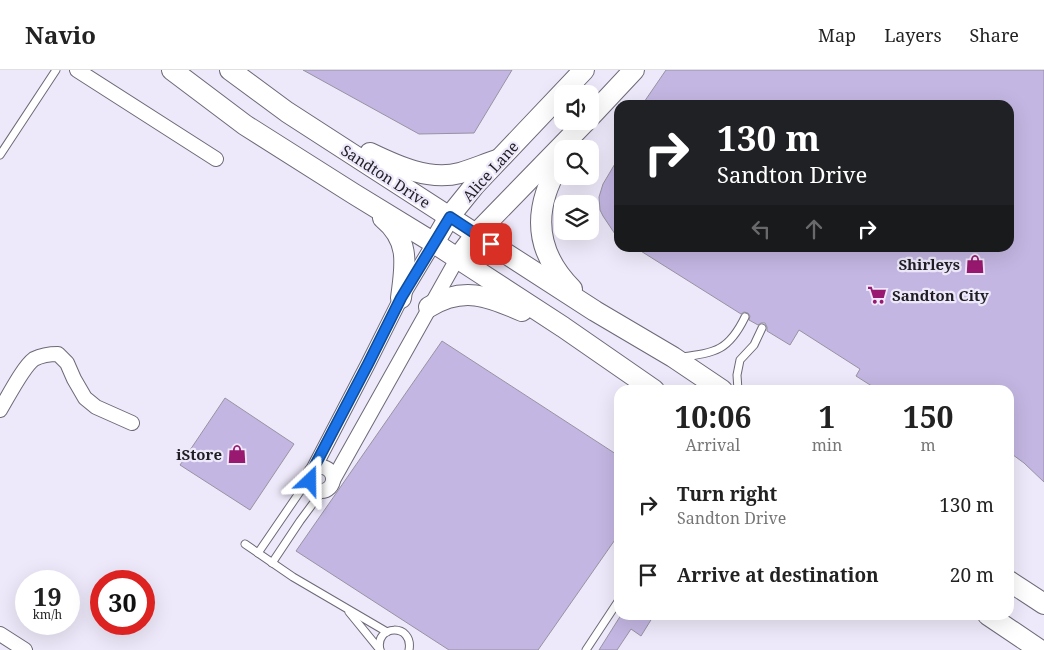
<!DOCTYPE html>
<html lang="en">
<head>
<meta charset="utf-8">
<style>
  body { margin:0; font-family:"Noto Serif",serif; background:#f6f6f6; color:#222; height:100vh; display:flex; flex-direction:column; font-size:19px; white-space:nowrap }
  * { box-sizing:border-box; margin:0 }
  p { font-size:16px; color:#767676 }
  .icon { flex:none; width:28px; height:28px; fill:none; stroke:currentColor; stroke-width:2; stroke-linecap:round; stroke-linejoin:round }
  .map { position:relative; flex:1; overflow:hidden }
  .sheet { position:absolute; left:614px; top:315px; width:400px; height:235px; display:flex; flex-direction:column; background:#fff; border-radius:15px; box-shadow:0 5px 20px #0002 }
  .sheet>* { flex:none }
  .guide { position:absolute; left:614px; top:30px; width:400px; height:152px; border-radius:15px; box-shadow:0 5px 20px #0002; background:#202124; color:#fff; overflow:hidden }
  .buttons { position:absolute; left:554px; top:15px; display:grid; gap:10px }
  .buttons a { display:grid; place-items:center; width:45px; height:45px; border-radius:10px; background:#fff; box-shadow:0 5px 20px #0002; font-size:25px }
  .speed { position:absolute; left:15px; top:500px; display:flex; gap:10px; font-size:25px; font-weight:700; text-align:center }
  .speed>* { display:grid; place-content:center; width:65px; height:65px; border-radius:50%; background:#fff; box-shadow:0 5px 20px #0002; line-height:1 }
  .speed small { font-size:12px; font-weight:400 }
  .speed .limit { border:8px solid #d22; background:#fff; color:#111 }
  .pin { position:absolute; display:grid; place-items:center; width:42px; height:42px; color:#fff; margin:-21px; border-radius:10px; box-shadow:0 2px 8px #0006 }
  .me { position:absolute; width:55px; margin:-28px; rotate:23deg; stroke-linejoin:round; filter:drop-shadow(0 0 4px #0008) }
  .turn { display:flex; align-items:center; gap:18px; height:105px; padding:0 20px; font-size:22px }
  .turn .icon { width:65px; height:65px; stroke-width:2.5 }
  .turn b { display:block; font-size:35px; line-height:42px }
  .lanes { display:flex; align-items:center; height:48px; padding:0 20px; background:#0003; justify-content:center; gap:25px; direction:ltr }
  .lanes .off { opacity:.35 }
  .eta { display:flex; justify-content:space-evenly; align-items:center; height:85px; text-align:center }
  .eta b { font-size:30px; font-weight:700; line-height:35px }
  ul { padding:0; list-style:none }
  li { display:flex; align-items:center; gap:15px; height:70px; padding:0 20px }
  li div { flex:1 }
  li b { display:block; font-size:19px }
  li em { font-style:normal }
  header { display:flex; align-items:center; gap:30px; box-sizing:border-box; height:70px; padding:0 25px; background:#fff; border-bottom:1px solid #e0e0e0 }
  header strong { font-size:24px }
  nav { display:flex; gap:28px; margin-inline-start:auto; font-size:18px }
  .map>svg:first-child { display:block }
  .building { fill:#c3b6e2; stroke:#9793a2 }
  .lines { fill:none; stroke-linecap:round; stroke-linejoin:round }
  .lane-casing { stroke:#6d6977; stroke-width:9 }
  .street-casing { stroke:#6d6977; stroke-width:16 }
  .secondary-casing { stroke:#6d6977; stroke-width:22 }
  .lane { stroke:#fff; stroke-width:7 }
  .street { stroke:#fff; stroke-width:14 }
  .secondary { stroke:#fff; stroke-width:20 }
  .route-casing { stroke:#114b97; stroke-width:12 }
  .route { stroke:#1a73e8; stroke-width:9 }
  .labels { text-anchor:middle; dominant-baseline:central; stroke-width:4.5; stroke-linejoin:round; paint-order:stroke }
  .street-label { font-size:15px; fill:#201e24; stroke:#eee9fa }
  .poi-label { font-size:15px; font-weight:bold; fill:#201e24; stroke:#eee9fa; text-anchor:end }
</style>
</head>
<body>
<header>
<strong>Navio</strong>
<nav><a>Map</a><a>Layers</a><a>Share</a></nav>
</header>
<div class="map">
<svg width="1044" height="580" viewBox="0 0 1044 580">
  <rect width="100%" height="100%" fill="#eee9fa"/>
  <g class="building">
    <path d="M303,0H512L474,63L419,64Z"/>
    <path d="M666,0H1044V412L1024,393L1009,382V320H878L856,306L860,299L799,260L790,275L767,261V257L765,253H761L758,255L749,250L750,246L748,243L744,242L741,244L636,178H1009V35H642Z"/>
    <path d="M619,87V170L603,146L600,140L599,127L603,114Z"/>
    <path d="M442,271L619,386V464L538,580H449L296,481Z"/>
    <path d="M225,328L294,374L250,440L180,395Z"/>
    <path d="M621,545H654L641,566L631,559L617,580H599Z"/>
  </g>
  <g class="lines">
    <g class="lane-casing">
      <g id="lane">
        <path d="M0,85L56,0"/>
        <path d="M681,287C716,283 729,280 745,247"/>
        <path d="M738,320L737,305L740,290L754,275L762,258"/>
        <path d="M245,474L293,507L387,562"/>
        <path d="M258,483L310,407"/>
        <path d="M272,493L300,451L323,420"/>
        <path d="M349,542L380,580"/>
        <path d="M380,580C374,554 414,553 409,580"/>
        <path d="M586,580L619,530"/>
      </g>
    </g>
    <g class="street-casing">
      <g id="street">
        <path d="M77,0L216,89"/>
        <path d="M0,340C8,327 23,297 34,289C42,285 50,284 58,284L67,293L74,309L85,328L96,337L132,353"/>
        <circle cx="321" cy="409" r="12"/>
        <path d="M313,400L368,294L401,228L434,173"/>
        <path d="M333,410L457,189"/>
        <path d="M0,564L25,580"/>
      </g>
    </g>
    <g class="secondary-casing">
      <g id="secondary">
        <path d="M172,0L245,55L354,124L434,173L563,257L654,320"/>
        <path d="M230,0L287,42L595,241L673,287L722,320"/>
        <path d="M590,47L634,0"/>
        <path d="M370,83C397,96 429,111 460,103C473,99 485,94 497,90"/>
        <path d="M562,87C557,98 550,110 546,123C534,160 545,192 572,219"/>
        <path d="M383,148C411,171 405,196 401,228"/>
        <path d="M434,173L449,147L474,116L584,0"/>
        <path d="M457,189L476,164L586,51"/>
        <path d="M429,237C463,216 488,226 522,241"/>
        <path d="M1009,511L1044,534"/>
        <path d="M988,545L1040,580"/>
      </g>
    </g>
    <use href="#lane" class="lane"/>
    <use href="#street" class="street"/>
    <use href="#secondary" class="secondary"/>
  </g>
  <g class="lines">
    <g class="route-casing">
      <path id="route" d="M310,411L311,403L368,294L401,228L450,147L491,174"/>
    </g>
    <use href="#route" class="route"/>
  </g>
  <defs>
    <g id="shop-bare" transform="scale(1.5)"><path d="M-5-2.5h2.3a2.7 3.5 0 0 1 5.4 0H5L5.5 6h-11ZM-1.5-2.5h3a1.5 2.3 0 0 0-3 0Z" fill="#991970" stroke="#eee9fa" stroke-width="2.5" paint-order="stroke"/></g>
    <g id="supermarket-bare" transform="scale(1.5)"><path d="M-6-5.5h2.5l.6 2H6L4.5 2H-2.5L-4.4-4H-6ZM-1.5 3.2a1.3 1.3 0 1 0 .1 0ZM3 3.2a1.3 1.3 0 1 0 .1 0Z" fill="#991970" stroke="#eee9fa" stroke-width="2.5" paint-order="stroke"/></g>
  </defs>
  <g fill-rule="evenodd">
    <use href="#shop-bare" x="975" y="194"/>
    <use href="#supermarket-bare" x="877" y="225"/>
    <use href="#shop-bare" x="237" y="384"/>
  </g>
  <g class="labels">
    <g class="street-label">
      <text transform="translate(490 101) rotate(-48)">Alice Lane</text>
      <text transform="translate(386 106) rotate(33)">Sandton Drive</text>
    </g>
    <g class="poi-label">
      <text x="960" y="194">Shirleys</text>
      <text x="892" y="225" text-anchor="start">Sandton City</text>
      <text x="222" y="384">iStore</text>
    </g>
  </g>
</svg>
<div class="buttons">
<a><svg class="icon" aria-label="sound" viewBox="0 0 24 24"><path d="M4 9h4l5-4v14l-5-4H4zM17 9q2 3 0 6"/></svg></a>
<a><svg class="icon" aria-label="search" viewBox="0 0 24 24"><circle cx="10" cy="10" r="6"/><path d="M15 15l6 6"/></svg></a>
<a><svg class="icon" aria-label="layers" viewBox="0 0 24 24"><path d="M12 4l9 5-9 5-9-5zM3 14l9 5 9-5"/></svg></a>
</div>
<div class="speed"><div>19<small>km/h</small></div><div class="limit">30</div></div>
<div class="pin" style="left:491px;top:174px;background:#d93025"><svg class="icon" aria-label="arrive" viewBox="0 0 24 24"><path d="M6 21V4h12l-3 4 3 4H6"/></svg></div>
<svg class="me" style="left:310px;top:411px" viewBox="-20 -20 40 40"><path d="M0-17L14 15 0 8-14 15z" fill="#1a73e8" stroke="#fff" stroke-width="4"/></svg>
<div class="guide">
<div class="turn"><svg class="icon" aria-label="right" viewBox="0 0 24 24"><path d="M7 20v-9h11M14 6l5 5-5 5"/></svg><div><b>130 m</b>Sandton Drive</div></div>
<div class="lanes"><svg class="icon off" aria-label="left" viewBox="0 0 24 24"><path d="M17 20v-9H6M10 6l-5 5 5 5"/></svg><svg class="icon off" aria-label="ahead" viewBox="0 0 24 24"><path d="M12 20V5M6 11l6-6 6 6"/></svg><svg class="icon" aria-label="right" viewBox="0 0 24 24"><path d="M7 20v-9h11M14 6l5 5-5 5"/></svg></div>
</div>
<section class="sheet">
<div class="eta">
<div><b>10:06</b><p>Arrival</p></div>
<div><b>1</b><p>min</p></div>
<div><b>150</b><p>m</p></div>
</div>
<ul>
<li><svg class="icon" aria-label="right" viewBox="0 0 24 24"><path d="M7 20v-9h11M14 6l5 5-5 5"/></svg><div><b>Turn right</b><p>Sandton Drive</p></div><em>130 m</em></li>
<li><svg class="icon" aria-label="arrive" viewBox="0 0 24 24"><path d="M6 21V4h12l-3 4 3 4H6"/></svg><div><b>Arrive at destination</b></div><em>20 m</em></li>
</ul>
</section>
</div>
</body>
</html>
